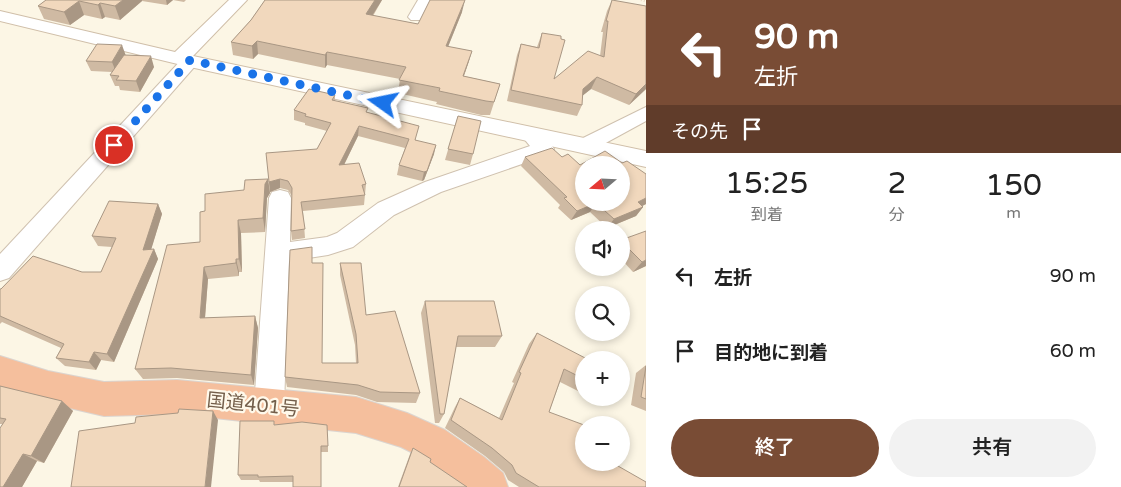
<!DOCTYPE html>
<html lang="ja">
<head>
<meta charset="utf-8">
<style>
  body { margin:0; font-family:"Varela Round","Noto Sans JP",sans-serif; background:#f2f2f2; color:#222; height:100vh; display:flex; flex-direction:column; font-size:19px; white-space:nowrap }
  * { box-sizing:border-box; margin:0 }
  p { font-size:16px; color:#767676 }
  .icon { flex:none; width:28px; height:28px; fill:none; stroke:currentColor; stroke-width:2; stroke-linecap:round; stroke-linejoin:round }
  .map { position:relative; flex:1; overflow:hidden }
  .drawer { display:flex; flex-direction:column; background:#fff; width:475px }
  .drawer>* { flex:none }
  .top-card { background:#794c35; color:#fff; overflow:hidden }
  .needle { width:32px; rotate:251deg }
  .tools { position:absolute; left:575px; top:156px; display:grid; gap:10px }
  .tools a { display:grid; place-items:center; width:55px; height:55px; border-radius:50%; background:#fff; box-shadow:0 2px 8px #0003; font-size:25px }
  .pin { position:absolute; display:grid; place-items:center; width:42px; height:42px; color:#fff; margin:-21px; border:2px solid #fff; border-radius:50%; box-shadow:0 1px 5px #0007 }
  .me { position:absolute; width:55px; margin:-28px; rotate:282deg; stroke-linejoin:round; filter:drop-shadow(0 0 4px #0008) }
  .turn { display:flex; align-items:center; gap:18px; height:105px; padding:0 25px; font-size:22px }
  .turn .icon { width:65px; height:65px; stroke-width:2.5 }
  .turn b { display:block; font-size:35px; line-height:42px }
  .then { display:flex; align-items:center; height:48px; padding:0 25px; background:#0003; gap:10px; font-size:19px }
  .eta { display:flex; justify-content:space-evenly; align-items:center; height:85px; text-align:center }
  .eta b { font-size:30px; font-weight:600; line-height:35px }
  .button { display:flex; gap:10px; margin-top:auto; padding:10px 25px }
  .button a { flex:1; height:58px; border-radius:30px; background:#794c35; color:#fff; font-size:20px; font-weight:600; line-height:58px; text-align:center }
  .button a+a { background:#f2f2f2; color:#222 }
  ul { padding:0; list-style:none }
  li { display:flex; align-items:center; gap:15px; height:75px; padding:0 25px }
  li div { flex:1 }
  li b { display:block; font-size:19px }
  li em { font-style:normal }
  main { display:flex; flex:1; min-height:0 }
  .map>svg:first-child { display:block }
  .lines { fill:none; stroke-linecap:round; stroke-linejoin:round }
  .street-casing { stroke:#cfc1af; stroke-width:2 }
  .secondary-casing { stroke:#d0bfa9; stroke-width:2 }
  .highway-casing { stroke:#dbd5d0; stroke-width:2 }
  .path { stroke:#d6bba0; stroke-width:2.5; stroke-dasharray:0.5 2.5; stroke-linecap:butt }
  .street { fill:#fff; fill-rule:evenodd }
  .secondary { fill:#fff; fill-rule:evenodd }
  .highway { fill:#f5bf9d; fill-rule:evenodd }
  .wall { fill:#cfbaa3 }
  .shaded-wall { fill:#a99784 }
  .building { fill:#f1d8bd; stroke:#a99784; fill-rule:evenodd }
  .route { stroke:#1a73e8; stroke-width:9; stroke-dasharray:0 16.2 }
  .labels { text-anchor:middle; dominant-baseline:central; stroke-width:4.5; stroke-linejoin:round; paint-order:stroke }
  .near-street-label { font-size:19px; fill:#745f4b; stroke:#fff9eb }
</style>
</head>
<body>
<main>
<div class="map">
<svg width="646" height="487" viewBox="0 0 646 487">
  <rect width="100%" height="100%" fill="#fcf6e5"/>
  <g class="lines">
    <g class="street-casing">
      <g id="street">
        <path d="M418,0H432L421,20H411L408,17Z"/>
        <path d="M190,56L196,57L198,61L196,65L9,278L0,281V254L184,57Z"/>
        <path d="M646,107V121L591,151L584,153L577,151L574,146L577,141Z"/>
        <path d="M531,129C541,131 549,140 554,149L551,154L441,192L394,215L353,247L328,255L289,261L284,406L280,417L269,421L258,417L254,406L269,198L272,192L280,190L288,192L291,198L290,242L327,237L337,233L378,203L425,182L530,146L521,135L524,130Z"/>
      </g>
    </g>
    <g class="secondary-casing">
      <path id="secondary" d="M229,0H247L193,56L646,151V167L190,67L0,21V11L175,52Z"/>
    </g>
    <g class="highway-casing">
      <path id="highway" d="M0,356L48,371L104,382L177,380L356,397L407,413L445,430L484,457L503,473L508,487H462L419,456L401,447L356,433L177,414L104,416L48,403L0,388Z"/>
    </g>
    <path class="path" d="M641,0L646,1"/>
    <use href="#street" class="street"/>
    <use href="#secondary" class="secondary"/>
    <use href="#highway" class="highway"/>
  </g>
  <g class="wall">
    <path d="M46,0H186L184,2L173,0L167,5L142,1L120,20L105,17L102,19L84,15L70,25L44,19L38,6Z"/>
    <path d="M265,0H382L373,16L418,24L462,12L448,47L472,51L468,64L464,76L500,84L490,115H481L436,104L437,102L398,93L400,79L327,65L325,68L258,54L253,59L233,55L231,42L251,20Z"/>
    <path d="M612,0L646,89L629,105L591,89L582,96V105L577,116L507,101L517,55L521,44L537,47L542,33L554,79L600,56L603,32H601L607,11Z"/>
    <path d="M125,55L154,67L140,92L120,90L119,86H115L110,75L112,72L91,71L86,61Z"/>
    <path d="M335,95V101L368,112L416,140L434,154L424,180L422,181L397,175L399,165L405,148L358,136L344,165L366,184L364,205L303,211L305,238L292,240L291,231L292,196L288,190L280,188L270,192L269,182L317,149L327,131L305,125V123L294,120V110Z"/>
    <path d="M458,116L473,154L470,165L445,160Z"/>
    <path d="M525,157H562L580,165L622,163L646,174V204L642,206L643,207L636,216L607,228L590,212L571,220L558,208L560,205L521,166Z"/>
    <path d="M268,179L270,193L267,198L265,232L241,233L242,272H239V276L208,279L205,318L255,316L258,328L254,385L177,378L143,379L135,369L200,242L205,211L244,190Z"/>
    <path d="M158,204L162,214L151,249H154L158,259L114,362L101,360L96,370L65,366L56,358L61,348L2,322L0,324V289H1L101,272L112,247L98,246L92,236Z"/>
    <path d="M621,240L646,266L633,272L621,259Z"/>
    <path d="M312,263L322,363H356L355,345L340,275V263L366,315L420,393L416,403L377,402L356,395L287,387L285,377Z"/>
    <path d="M425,301L502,336L495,347H456L444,414L439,423H435L421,313Z"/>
    <path d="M537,333L584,360V394L560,382L549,412L584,462L646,487H519L508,480L504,472L485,456L445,428L455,407L460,398L499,418L514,383L512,382L529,344Z"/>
    <path d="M646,365V411L631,405L636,373Z"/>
    <path d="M0,386L62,401L73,411L44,463L37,461L22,487H0L2,424H0Z"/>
    <path d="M275,425L328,446V452H321L293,482H260L259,480H241L238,475Z"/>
    <path d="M413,448L430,462L467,487H398L410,454Z"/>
  </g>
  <g class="shaded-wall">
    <path d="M123,0H142V1L120,20L115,6Z"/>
    <path d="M166,0H173L167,5Z"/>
    <path d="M375,0H382L365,27L366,14Z"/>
    <path d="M465,0L462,12L443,59L446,46Z"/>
    <path d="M79,1L84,15L70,25L64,12Z"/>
    <path d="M100,3L105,17L102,19L98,5Z"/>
    <path d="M257,41L258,54L253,59L252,46Z"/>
    <path d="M122,45L126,56L116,72L112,62Z"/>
    <path d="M472,51L468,64L459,89L463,76Z"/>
    <path d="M327,52V65L325,68V55Z"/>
    <path d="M151,56L154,67L140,92L136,81Z"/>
    <path d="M597,77L591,89L577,100L583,89Z"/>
    <path d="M646,84V89L629,105L636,94Z"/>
    <path d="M359,126L358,136L339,175V165Z"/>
    <path d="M436,145L434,154L424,180L422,181L424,172Z"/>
    <path d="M268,179L270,193L267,198L265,232L263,218L265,184Z"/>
    <path d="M280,179V188L270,192L269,182Z"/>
    <path d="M646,198V204L631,212L638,202Z"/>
    <path d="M596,203L590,212L571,220L577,211Z"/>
    <path d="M158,204L162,214L148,260L143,250Z"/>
    <path d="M643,207L636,216L607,228L614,219Z"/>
    <path d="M238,220L241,233L242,272L239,259Z"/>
    <path d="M154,249L158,259L114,362L107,354Z"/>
    <path d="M236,259L239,272V276L236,263Z"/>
    <path d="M646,260V266L633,272L642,262Z"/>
    <path d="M204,267L208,279L204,330L200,318Z"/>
    <path d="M255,316L258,328L254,385L251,375Z"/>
    <path d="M94,352L101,360L96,370L89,362Z"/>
    <path d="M62,401L73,411L44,463L31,456Z"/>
    <path d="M213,411L218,420L211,487H205Z"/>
    <path d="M23,454L37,461L22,487H3Z"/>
  </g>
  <g class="building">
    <path d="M46,0H123L115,6L100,3L98,5L79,1L64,12L38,6Z"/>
    <path d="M265,0H375L366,14L418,24L430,0H465L446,46L472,51L463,76L500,84L494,102L486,101L439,91L440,88L399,80L406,67L327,52L325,55L257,41L252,46L231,42L251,20Z"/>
    <path d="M612,0L646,6V84L636,94L597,77L583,89L582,105L511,90L521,44L539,48L542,33L561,36V39L565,40L554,79L588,51L604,57L608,21H606Z"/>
    <path d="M97,44L122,45L112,62L86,61Z"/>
    <path d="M124,55L151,56L136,81L116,80L119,76L110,75Z"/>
    <path d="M309,89L335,95L332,100L368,108L366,112L419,126L415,140L436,145L427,171L424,172L399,165L409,139L359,126L339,165L359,163L366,184L362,185L365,195L301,202L305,229L291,231L292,188L288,181L280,179L269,182L266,153L317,149L331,123L305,116L306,114L294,110Z"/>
    <path d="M458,116L481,121L473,154L448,149Z"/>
    <path d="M552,148L562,157L568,154L580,165L605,151L622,163L627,161L646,174V198L638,202L643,207L614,219L596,203L577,211L564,198L567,197L525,157ZM584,165H621V202H584Z"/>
    <path d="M268,179L265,184L263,218L238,220L239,259H236V263L204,267L200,318L255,316L251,375L171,368L135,369L167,245L200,242V212L205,211V194L244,190L245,180Z"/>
    <path d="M109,201L158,204L143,250L154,249L107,354L94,352L89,362L56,358L64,344L0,316V289H1L33,256L82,272H101L116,238L92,236Z"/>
    <path d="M646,231V260L642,262L621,241V240Z"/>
    <path d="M312,247V263H323L322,363H358L356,334L340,263H361L366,315L395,311L420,393L380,392L358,385L285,377L290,250Z"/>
    <path d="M425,301H494L502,336H458L444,414H440Z"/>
    <path d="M537,333L589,360H584V379L564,369L549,412L584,425V462H611L646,482V487H539L516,473L512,465L492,448L451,420L460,398L502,420L521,373L519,372Z"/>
    <path d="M646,366V399L641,397Z"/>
    <path d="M0,386L62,401L31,456L23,454L3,487H0V428L6,419L0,418Z"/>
    <path d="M179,409L213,411L205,487H71L79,431L135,423L136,417L178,413Z"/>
    <path d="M240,421H274V425L302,422L327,425L328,446H321V487H293V476L258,477V475H238Z"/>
    <path d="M413,448L431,459L430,462L467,487H399Z"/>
  </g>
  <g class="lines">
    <path class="route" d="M114,145L190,60L383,103"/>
  </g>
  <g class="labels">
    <g class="near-street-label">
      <text transform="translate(253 405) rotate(6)">国道401号</text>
    </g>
  </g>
</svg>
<div class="tools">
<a><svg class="needle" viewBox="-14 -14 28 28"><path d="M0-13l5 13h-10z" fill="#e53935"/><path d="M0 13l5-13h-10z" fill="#767676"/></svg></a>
<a><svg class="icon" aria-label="sound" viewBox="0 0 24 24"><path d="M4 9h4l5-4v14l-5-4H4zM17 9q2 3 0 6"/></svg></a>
<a><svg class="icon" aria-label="search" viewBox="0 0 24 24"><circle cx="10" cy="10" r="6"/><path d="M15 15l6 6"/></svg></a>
<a>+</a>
<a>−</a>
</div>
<div class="pin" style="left:114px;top:145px;background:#d93025"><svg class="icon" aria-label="arrive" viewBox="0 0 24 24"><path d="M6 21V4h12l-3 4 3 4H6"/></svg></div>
<svg class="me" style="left:383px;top:103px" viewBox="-20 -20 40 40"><path d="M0-17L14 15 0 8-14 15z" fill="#1a73e8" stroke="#fff" stroke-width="4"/></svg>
</div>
<section class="drawer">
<div class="top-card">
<div class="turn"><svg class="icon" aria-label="left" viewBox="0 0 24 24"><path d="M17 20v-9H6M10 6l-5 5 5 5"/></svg><div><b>90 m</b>左折</div></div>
<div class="then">その先<svg class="icon" aria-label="arrive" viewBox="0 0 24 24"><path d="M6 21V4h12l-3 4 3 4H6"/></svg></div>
</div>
<div class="eta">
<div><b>15:25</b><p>到着</p></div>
<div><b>2</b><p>分</p></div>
<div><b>150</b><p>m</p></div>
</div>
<ul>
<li><svg class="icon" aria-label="left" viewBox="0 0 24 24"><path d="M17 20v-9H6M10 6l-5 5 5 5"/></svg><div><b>左折</b></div><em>90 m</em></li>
<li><svg class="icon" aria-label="arrive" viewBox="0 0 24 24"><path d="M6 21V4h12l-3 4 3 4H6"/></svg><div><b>目的地に到着</b></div><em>60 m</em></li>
</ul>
<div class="button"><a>終了</a><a>共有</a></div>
</section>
</main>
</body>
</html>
